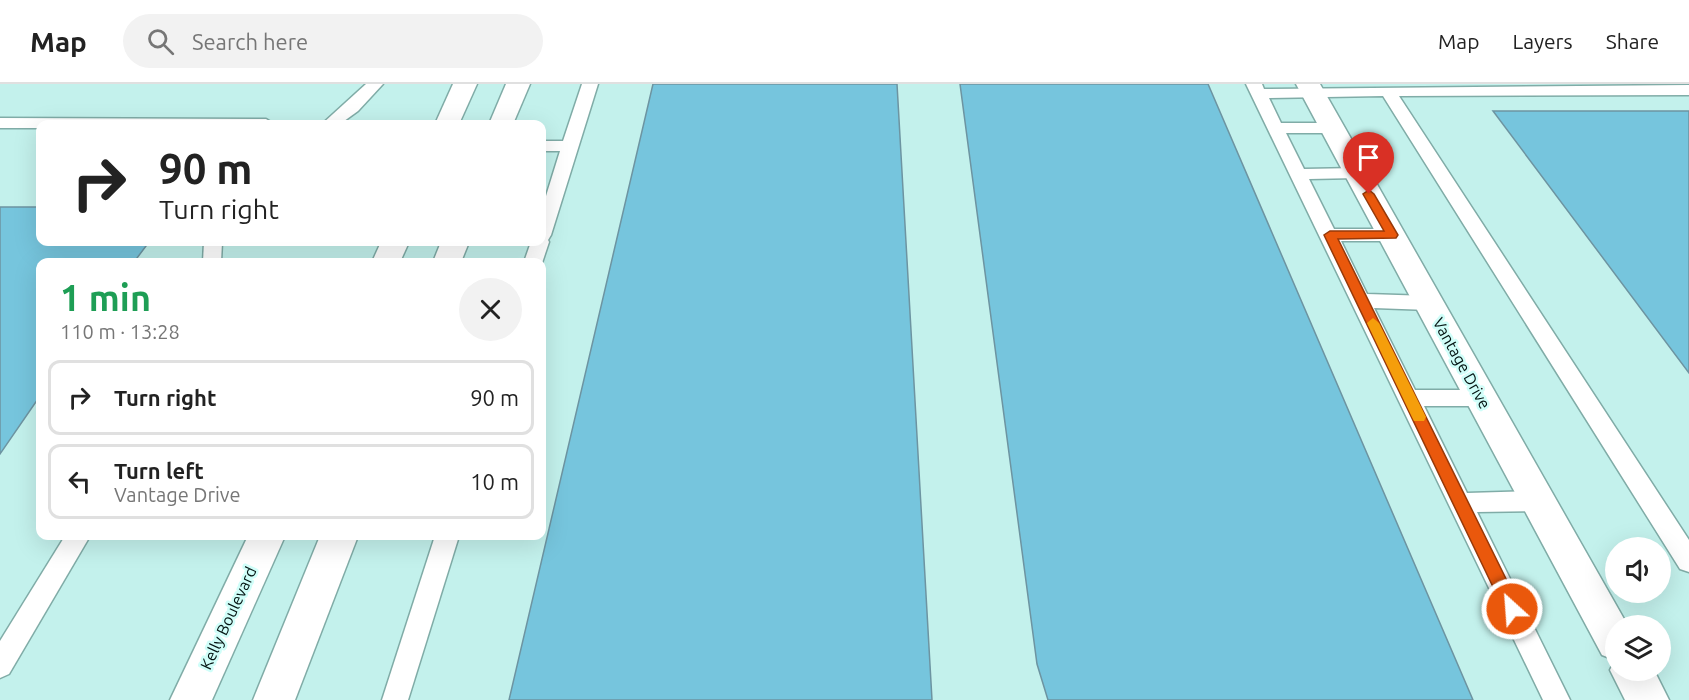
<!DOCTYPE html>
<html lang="en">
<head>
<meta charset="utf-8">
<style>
  body { margin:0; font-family:Ubuntu,sans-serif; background:#f2f2f2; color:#222; height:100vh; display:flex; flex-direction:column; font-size:22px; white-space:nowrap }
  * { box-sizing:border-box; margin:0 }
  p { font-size:20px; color:#767676 }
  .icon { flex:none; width:33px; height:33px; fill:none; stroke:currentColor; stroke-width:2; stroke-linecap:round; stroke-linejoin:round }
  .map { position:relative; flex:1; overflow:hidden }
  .drawer { position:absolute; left:36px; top:174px; width:510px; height:282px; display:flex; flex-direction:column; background:#fff; border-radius:12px; box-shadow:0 6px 24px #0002 }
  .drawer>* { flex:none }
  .hud { position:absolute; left:36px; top:36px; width:510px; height:126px; border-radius:12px; box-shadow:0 6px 24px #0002; background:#fff; color:#222; overflow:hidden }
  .buttons { position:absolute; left:1605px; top:453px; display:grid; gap:12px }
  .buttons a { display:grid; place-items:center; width:66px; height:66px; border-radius:50%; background:#fff; box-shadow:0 6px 24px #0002; font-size:30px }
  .pin { position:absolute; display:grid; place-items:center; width:51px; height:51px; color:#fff; margin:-62px -26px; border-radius:50% 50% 50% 0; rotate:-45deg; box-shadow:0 0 6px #0007 }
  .pin .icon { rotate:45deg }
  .me { position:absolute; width:66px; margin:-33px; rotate:334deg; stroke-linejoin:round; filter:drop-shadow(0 0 4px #0008) }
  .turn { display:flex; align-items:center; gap:21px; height:126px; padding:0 24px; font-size:27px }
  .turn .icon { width:78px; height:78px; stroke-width:2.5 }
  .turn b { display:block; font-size:42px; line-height:51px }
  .round { display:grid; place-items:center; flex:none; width:63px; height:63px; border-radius:32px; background:#f2f2f2 }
  .summary { display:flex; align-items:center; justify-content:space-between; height:102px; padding:0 24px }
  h1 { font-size:36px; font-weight:700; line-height:45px; color:#1e9e55 }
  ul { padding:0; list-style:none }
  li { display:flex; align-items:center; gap:18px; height:75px; margin:0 12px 9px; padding:0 12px; border:3px solid #e0e0e0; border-radius:12px }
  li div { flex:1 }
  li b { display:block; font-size:22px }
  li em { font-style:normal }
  header { display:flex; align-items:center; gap:36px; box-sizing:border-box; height:84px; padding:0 30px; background:#fff; border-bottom:2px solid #e0e0e0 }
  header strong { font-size:28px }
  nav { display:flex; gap:33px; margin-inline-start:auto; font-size:21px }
  .search { width:420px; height:54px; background:#f2f2f2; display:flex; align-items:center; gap:15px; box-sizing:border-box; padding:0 21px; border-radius:33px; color:#767676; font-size:22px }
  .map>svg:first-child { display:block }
  .building { fill:#76c5dd; stroke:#6d94a1; stroke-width:1.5 }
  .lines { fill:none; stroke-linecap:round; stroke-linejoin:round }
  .lane-casing { stroke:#80aca7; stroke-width:3 }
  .street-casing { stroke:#80aca7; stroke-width:3 }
  .secondary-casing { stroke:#80aca7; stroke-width:3 }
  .lane { fill:#fff; fill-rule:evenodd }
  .street { fill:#fff; fill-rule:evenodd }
  .secondary { fill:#fff; fill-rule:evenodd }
  .route { fill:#ea580c; stroke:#983908; stroke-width:1.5 }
  .slow { fill:#f59e0b }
  .labels { text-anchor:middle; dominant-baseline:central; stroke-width:5; stroke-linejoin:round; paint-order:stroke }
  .street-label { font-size:16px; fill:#031311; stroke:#d0fef9 }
</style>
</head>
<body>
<header>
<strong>Map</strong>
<div class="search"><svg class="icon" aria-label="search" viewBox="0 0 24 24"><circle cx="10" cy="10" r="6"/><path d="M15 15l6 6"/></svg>Search here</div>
<nav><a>Map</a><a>Layers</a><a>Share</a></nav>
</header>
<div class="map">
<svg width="1689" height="616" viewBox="0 0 1689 616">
  <rect width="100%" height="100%" fill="#c3f1ec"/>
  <g class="building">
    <path d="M653,0H897L932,616H509Z"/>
    <path d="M960,0H1208L1473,616H1048L1037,580Z"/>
    <path d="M1493,27H1689V289Z"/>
    <path d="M0,123H40V158H149L134,178H40V312L0,370Z"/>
  </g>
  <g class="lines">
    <g class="lane-casing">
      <g id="lane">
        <path d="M366,0H383L358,27L340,40H322Z"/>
        <path d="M582,0H598L551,151L548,156L549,158L542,179L524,178L531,158H542V125L560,67H542V57H563Z"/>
        <path d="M1246,0H1262L1264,5L1689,1V11L1399,12L1689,456V488L1680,485L1383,12L1269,14L1281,39H1333L1341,44L1333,49H1286L1304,85L1357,84L1363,85L1365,89L1363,93L1357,94L1309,95L1334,145H1392L1398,147L1401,151L1398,155L1392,157H1341L1367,210L1429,212L1436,214L1439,219L1436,224L1429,226L1374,224L1415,306H1482L1489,308L1493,314L1489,320L1482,322H1424L1467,409L1538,407L1546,410L1549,417L1546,424L1538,427L1477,428L1570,616H1543Z"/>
        <path d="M0,34L266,35L274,40H40V44H0Z"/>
        <path d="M204,158H222L221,178H203Z"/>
        <path d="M65,452H90L9,590L0,594V557Z"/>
        <path d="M435,452H459L408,616H382Z"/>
      </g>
    </g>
    <g class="street-casing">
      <path id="street" d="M1296,0H1320L1628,542H1616V586H1654L1669,616H1625L1610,586L1615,576L1602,571Z"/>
    </g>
    <g class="secondary-casing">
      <g id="secondary">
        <path d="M453,0H477L459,40H435Z"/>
        <path d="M506,0H530L513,40H489Z"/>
        <path d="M381,158H409L400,178H372Z"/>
        <path d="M441,158H469L461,178H433Z"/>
        <path d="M248,452H285L212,616H170Z"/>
        <path d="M320,452H358L295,616H253Z"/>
      </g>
    </g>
    <use href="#lane" class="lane"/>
    <use href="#street" class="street"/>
    <use href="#secondary" class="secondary"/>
  </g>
  <path class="route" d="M1369,106L1374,110L1398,151L1396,154L1338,155L1518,519L1520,525L1518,530L1512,532L1506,530L1324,151L1330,147H1384L1363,110Z"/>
  <path class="slow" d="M1373,234L1379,239L1426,333L1424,337H1414L1412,333L1367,239Z"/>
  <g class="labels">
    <g class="street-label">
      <text transform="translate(1462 279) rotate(61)">Vantage Drive</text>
      <text transform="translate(228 534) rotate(-65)">Kelly Boulevard</text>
    </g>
  </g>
</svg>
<div class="buttons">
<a><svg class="icon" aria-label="sound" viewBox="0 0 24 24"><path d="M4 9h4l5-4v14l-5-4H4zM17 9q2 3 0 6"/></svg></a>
<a><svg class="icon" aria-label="layers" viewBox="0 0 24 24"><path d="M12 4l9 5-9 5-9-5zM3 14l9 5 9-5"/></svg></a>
</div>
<div class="pin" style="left:1369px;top:110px;background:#d93025"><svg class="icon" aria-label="arrive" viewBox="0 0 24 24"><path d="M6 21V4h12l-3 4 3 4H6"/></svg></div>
<svg class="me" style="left:1512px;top:525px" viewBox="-20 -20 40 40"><circle r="17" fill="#ea580c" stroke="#fff" stroke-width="3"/><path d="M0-11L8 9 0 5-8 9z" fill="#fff"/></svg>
<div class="hud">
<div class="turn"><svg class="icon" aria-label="right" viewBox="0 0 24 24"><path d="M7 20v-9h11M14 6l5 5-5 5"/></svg><div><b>90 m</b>Turn right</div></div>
</div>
<section class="drawer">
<div class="summary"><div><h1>1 min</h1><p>110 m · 13:28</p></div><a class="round"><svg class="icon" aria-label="close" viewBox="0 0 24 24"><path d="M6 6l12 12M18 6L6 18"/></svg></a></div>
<ul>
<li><svg class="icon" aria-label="right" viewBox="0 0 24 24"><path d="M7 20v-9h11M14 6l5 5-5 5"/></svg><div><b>Turn right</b></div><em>90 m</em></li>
<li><svg class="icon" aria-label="left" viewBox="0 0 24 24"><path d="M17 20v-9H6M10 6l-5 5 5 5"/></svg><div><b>Turn left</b><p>Vantage Drive</p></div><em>10 m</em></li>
</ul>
</section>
</div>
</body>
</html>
